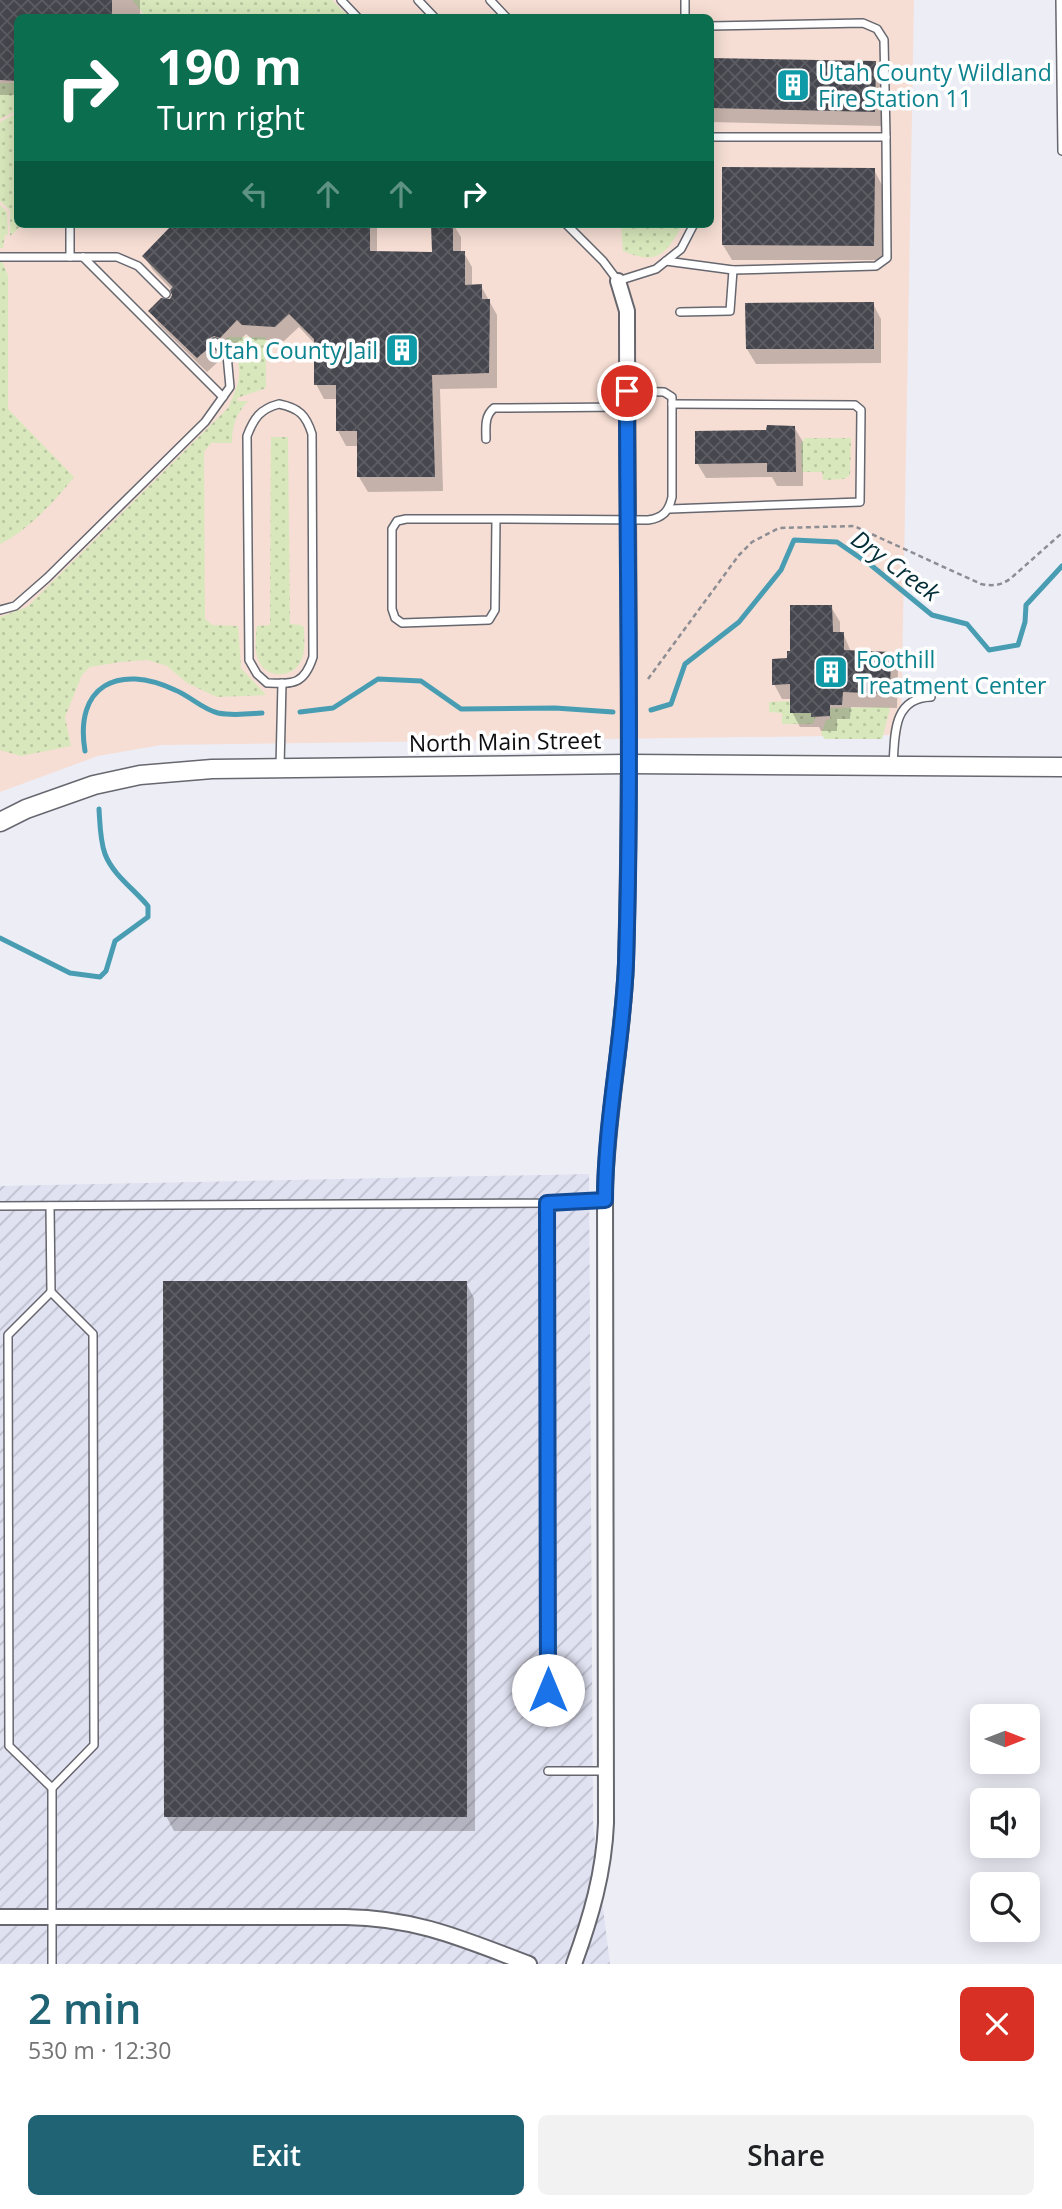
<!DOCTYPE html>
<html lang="en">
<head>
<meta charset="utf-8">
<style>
  body { margin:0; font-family:"Open Sans",sans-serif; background:#f2f2f2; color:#202124; height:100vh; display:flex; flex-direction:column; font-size:26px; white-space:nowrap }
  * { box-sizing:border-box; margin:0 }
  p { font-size:23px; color:#757577 }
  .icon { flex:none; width:38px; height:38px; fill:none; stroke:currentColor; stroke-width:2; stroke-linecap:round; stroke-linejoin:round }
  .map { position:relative; height:1964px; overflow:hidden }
  .details { display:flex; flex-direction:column; background:#fff; flex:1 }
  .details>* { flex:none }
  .hud { position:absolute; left:14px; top:14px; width:700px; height:214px; border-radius:10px; box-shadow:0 4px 18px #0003; background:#0b6e4f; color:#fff; overflow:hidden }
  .needle { width:46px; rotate:90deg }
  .fabs { position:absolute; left:970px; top:1704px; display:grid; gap:14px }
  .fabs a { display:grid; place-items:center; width:70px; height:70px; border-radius:10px; background:#fff; box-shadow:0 4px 18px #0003; font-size:35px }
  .pin { position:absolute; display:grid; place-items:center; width:60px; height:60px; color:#fff; margin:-30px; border:4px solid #fff; border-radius:50%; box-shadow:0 2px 7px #0007 }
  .me { position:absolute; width:77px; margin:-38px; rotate:0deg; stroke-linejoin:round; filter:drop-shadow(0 0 5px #0008) }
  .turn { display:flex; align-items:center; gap:24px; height:147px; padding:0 28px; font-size:32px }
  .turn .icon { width:91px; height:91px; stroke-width:2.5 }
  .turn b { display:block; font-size:49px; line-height:60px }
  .lanes { display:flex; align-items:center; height:66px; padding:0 28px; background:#0003; justify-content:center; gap:35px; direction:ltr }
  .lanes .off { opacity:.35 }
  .round { display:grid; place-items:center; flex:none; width:74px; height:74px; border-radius:10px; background:#f2f2f2 }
  .summary { display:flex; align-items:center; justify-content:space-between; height:119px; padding:0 28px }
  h1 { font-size:42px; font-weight:600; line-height:52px; color:#1f6375 }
  .cta { display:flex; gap:14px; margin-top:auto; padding:14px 28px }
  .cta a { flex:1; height:80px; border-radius:10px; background:#1f6375; color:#fff; font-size:28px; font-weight:600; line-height:80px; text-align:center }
  .cta a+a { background:#f2f2f2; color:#202124 }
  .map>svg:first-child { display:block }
  .commercial { fill:#f6ded4; fill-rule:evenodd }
  .industrial { fill:url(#industrial-furrows) }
  .grass { fill:url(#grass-dots) }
  .shadow { fill:#0003 }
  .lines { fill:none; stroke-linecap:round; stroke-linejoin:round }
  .stream { stroke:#499db3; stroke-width:5 }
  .building { fill:url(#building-cross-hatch) }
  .service-casing { stroke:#66676f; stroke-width:10 }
  .minor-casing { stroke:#66676f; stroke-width:18 }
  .tertiary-casing { stroke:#66676f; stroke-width:21 }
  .path { stroke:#8d8d94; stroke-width:2.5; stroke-dasharray:5 3.5; stroke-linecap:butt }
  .service { stroke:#fff; stroke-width:7 }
  .minor { stroke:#fff; stroke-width:14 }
  .tertiary { stroke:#fff; stroke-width:18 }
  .route-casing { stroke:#114b97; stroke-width:18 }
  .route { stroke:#1a73e8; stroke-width:12 }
  .labels { text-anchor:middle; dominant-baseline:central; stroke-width:7; stroke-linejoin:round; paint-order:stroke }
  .culture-label { font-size:23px; fill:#0d838f; stroke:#fff; text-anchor:start }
  .street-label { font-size:23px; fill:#0e0e11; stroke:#fff }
  .water-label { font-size:24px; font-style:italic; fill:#042e38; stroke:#fff }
</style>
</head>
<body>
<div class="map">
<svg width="1062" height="1964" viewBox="0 0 1062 1964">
  <defs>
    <pattern id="industrial-furrows" width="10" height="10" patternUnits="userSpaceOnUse" patternTransform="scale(1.75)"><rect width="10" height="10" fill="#e0e1f1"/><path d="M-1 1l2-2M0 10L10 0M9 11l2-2" fill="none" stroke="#bfc0ce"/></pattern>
    <pattern id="grass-dots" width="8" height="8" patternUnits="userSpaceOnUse" patternTransform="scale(1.75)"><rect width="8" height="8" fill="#d9e8bc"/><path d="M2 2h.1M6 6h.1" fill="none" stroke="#b9c6a1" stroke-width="1.8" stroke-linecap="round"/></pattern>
    <pattern id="building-cross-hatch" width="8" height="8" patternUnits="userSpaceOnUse" patternTransform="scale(1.75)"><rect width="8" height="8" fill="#46464e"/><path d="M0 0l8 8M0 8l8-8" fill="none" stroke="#5d5d63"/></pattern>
  </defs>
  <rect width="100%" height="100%" fill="#ededf6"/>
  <path class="commercial" d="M0,0H914L901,735L161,745L98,756L0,792ZM18,18H710V224H18Z"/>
  <path class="industrial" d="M589,1174L593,1825L610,1964H0V1186Z"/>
  <g class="grass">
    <path d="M132,0H332L349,17H146Z"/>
    <path d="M0,83H17L18,110L0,119Z"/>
    <path d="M17,113L18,224H23L10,236V210L0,201V122Z"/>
    <path d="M0,205L7,212L8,235H5L3,248H0Z"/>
    <path d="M621,224H683C666,254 658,266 623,251Z"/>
    <path d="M0,261H2L8,275V409L74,477C57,499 25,533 0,544Z"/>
    <path d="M228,337H266V388L237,398L238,401H248C236,414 232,425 232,443H211L204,452L205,619L212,625L238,626L241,668L266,695L217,697L187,683L167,666L147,660L120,662L90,667L82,675L65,717L71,746L21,756L0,750V617L27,607L228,408C241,380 246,364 225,340Z"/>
    <path d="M271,437H288L290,624L301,625L304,628C304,638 306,651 301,661C293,679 265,679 258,659C254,650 256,635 257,626L270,625Z"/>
    <path d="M805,438H851L850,475L844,479L823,480L822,472H802L801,444Z"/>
    <path d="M790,701V713H811V716H816L813,724H782V713L769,712V702Z"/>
    <path d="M888,707L890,709L882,739H825L821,734L826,720L830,719V708Z"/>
  </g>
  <g class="shadow">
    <path d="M0,0H140V18H18V95H0Z"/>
    <path d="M710,60L874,63L883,78L882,126L710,122Z"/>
    <path d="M874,170L882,185V260H732L723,245Z"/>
    <path d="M176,224H377V253H433V224H453L461,237V253H464L472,267V286H481L497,315V388L440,389L443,491L368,492L359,477V446H346L338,431V399H324L316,384V345L299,327L284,341L252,339L246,334L228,352L223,350L218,353V362L207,372L159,325L151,311L171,301L174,295L172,290L153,270L144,256Z"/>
    <path d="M873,304L881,319V363L756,364L747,349Z"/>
    <path d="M794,427L803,442V486H777L772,477L706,478L697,463L768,432Z"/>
    <path d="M831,607L840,622V633H843L851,652L890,654L898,668L897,708L851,707L850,719H837V731H821L819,727H800L792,712V699H782L774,684L789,660Z"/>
    <path d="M466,1283L474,1298L475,1831H174L166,1816Z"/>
  </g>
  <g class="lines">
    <g class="stream">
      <path d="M651,710L671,704L685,664L739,622L781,570L794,540L837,542L872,566L932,615L967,624L989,650L1018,645L1025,622L1026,605L1062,566"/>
      <path d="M300,712L333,708L378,679L421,681L461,709L555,708L613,712"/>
      <path d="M85,751C74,686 118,663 175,690C190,696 202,709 218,713C233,716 247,714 262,713"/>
      <path d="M0,938L70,973L100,977L106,971L115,941L148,917V906C134,889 113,875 105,854C100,840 100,824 99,809"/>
    </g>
  </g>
  <g class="building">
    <path d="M0,0H112V18H18V81L0,80Z"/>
    <path d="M710,58L876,61L875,112L710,108Z"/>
    <path d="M722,167L875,168L874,246L722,245Z"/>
    <path d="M173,224H370V251L432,252L431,224H453V251H465V285L482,284V299H490L489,373L432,375L435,477H357V431H336V385H314V339L289,314L275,327L242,325L237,320L220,338L214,336L210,338L211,346L197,358L148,311L161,298L170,299L172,295L170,290L173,287L142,256Z"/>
    <path d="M874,302V349H746L745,303Z"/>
    <path d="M767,425L795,426L796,472H767V463L695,464V431L766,430Z"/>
    <path d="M790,605H832L833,632H844V650L891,652L890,694L843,692L842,705H830V716L811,717V713H790V684L772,685V659L787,658V651H790Z"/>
    <path d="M163,1281H467V1817H164Z"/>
  </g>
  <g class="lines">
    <g class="service-casing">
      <g id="service">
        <path d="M341,0L358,18"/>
        <path d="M418,0L435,18"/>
        <path d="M490,0L507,18"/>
        <path d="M685,0V18"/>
        <path d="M1060,0L1062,151"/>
        <path d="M710,26L863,23L877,29L884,40L886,137"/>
        <path d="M566,224L603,261L618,281L656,269L681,249L694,224"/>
        <path d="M0,257H117L138,266L166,294"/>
        <path d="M70,257V224"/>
        <path d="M83,257L223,397"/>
        <path d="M666,261L733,270L876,266L887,258L886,137H710"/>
        <path d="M680,312L730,311L733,270"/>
        <path d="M279,404C299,408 306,415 312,434L313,657C304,685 293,684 267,683L257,674L249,660L247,436C254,418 260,409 279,404Z"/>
        <path d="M486,439C486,428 484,416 494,408L627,407"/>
        <path d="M670,509L860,502L861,410L855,405L672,404"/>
        <path d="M496,519H406L397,521L392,529V609L395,618L402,623L489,620L495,610L496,519L648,520C663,518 669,511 672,497V397L664,392L627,391"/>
        <path d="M0,610L15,606L47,578L205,422L230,387L227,355L215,342"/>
        <path d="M893,766C895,736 892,698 931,697"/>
        <path d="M280,767L282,683"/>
        <path d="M547,1203L548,1717"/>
        <path d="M0,1206L547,1203L605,1200"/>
        <path d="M50,1206L51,1292L93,1334L94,1745L52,1788V1964"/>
        <path d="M51,1292L8,1335L9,1746L52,1788"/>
        <path d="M548,1771H606"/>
      </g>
    </g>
    <g class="minor-casing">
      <g id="minor">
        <path d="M0,1917H346C417,1918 465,1940 529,1964"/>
        <path d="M574,1964C591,1917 604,1873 606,1823L605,1190C607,1114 623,1040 626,963C632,746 627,528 627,311L618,281"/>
      </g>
    </g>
    <g class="tertiary-casing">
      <path id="tertiary" d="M0,822L26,809L94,785L140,775L212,769L628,764L1062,767"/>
    </g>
    <path class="path" d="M648,679L739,555L752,542L779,528L854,526L981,584C992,586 1000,586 1010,579L1062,533"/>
    <use href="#service" class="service"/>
    <use href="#minor" class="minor"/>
    <use href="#tertiary" class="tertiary"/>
  </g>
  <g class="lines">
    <g class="route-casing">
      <path id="route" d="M548,1690L547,1203L605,1200C605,1120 623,1042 626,963C632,772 627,581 627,391"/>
    </g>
    <use href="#route" class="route"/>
  </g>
  <defs>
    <g id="building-square" transform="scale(1.75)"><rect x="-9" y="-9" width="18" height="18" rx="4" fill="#0f9aa8" stroke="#fff"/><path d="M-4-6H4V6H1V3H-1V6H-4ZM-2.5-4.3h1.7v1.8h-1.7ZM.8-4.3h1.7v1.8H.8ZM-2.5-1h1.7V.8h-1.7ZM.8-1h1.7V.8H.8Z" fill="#fff"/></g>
  </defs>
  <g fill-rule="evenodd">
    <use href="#building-square" x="793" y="85"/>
    <use href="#building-square" x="402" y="350"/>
    <use href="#building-square" x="831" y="672"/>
  </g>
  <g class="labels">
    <g class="culture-label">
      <text x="818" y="72">Utah County Wildland<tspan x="818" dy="26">Fire Station 11</tspan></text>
      <text x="378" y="350" text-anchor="end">Utah County Jail</text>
      <text x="856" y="659">Foothill<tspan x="856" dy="26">Treatment Center</tspan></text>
    </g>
    <g class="street-label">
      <text transform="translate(505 741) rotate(-1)">North Main Street</text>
    </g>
    <g class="water-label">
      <text transform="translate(896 565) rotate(36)">Dry Creek</text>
    </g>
  </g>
</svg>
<div class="fabs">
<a><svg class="needle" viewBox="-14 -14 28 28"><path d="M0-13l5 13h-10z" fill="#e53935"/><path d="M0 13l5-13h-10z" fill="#757577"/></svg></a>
<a><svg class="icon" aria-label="sound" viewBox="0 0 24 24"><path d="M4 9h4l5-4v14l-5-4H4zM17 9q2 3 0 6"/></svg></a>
<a><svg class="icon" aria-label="search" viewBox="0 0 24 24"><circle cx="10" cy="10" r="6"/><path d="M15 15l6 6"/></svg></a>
</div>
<div class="pin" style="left:627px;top:391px;background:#d93025"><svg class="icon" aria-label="arrive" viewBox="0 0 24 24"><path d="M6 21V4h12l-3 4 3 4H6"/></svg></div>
<svg class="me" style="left:548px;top:1690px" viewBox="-20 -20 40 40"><circle r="19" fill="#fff"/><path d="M0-13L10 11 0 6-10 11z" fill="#1a73e8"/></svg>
<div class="hud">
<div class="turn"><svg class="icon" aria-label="right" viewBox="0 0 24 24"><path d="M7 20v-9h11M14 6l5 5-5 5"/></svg><div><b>190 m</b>Turn right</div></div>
<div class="lanes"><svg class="icon off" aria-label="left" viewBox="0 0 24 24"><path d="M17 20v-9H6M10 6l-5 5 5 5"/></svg><svg class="icon off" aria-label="ahead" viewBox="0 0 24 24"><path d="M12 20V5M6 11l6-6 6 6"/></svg><svg class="icon off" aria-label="ahead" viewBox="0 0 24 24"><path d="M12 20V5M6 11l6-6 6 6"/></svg><svg class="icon" aria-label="right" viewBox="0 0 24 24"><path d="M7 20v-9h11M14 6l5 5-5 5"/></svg></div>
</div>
</div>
<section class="details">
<div class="summary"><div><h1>2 min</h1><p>530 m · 12:30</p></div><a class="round" style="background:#d93025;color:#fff"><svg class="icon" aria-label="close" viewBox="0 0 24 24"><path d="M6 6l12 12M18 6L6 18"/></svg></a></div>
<div class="cta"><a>Exit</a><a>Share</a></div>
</section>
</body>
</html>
